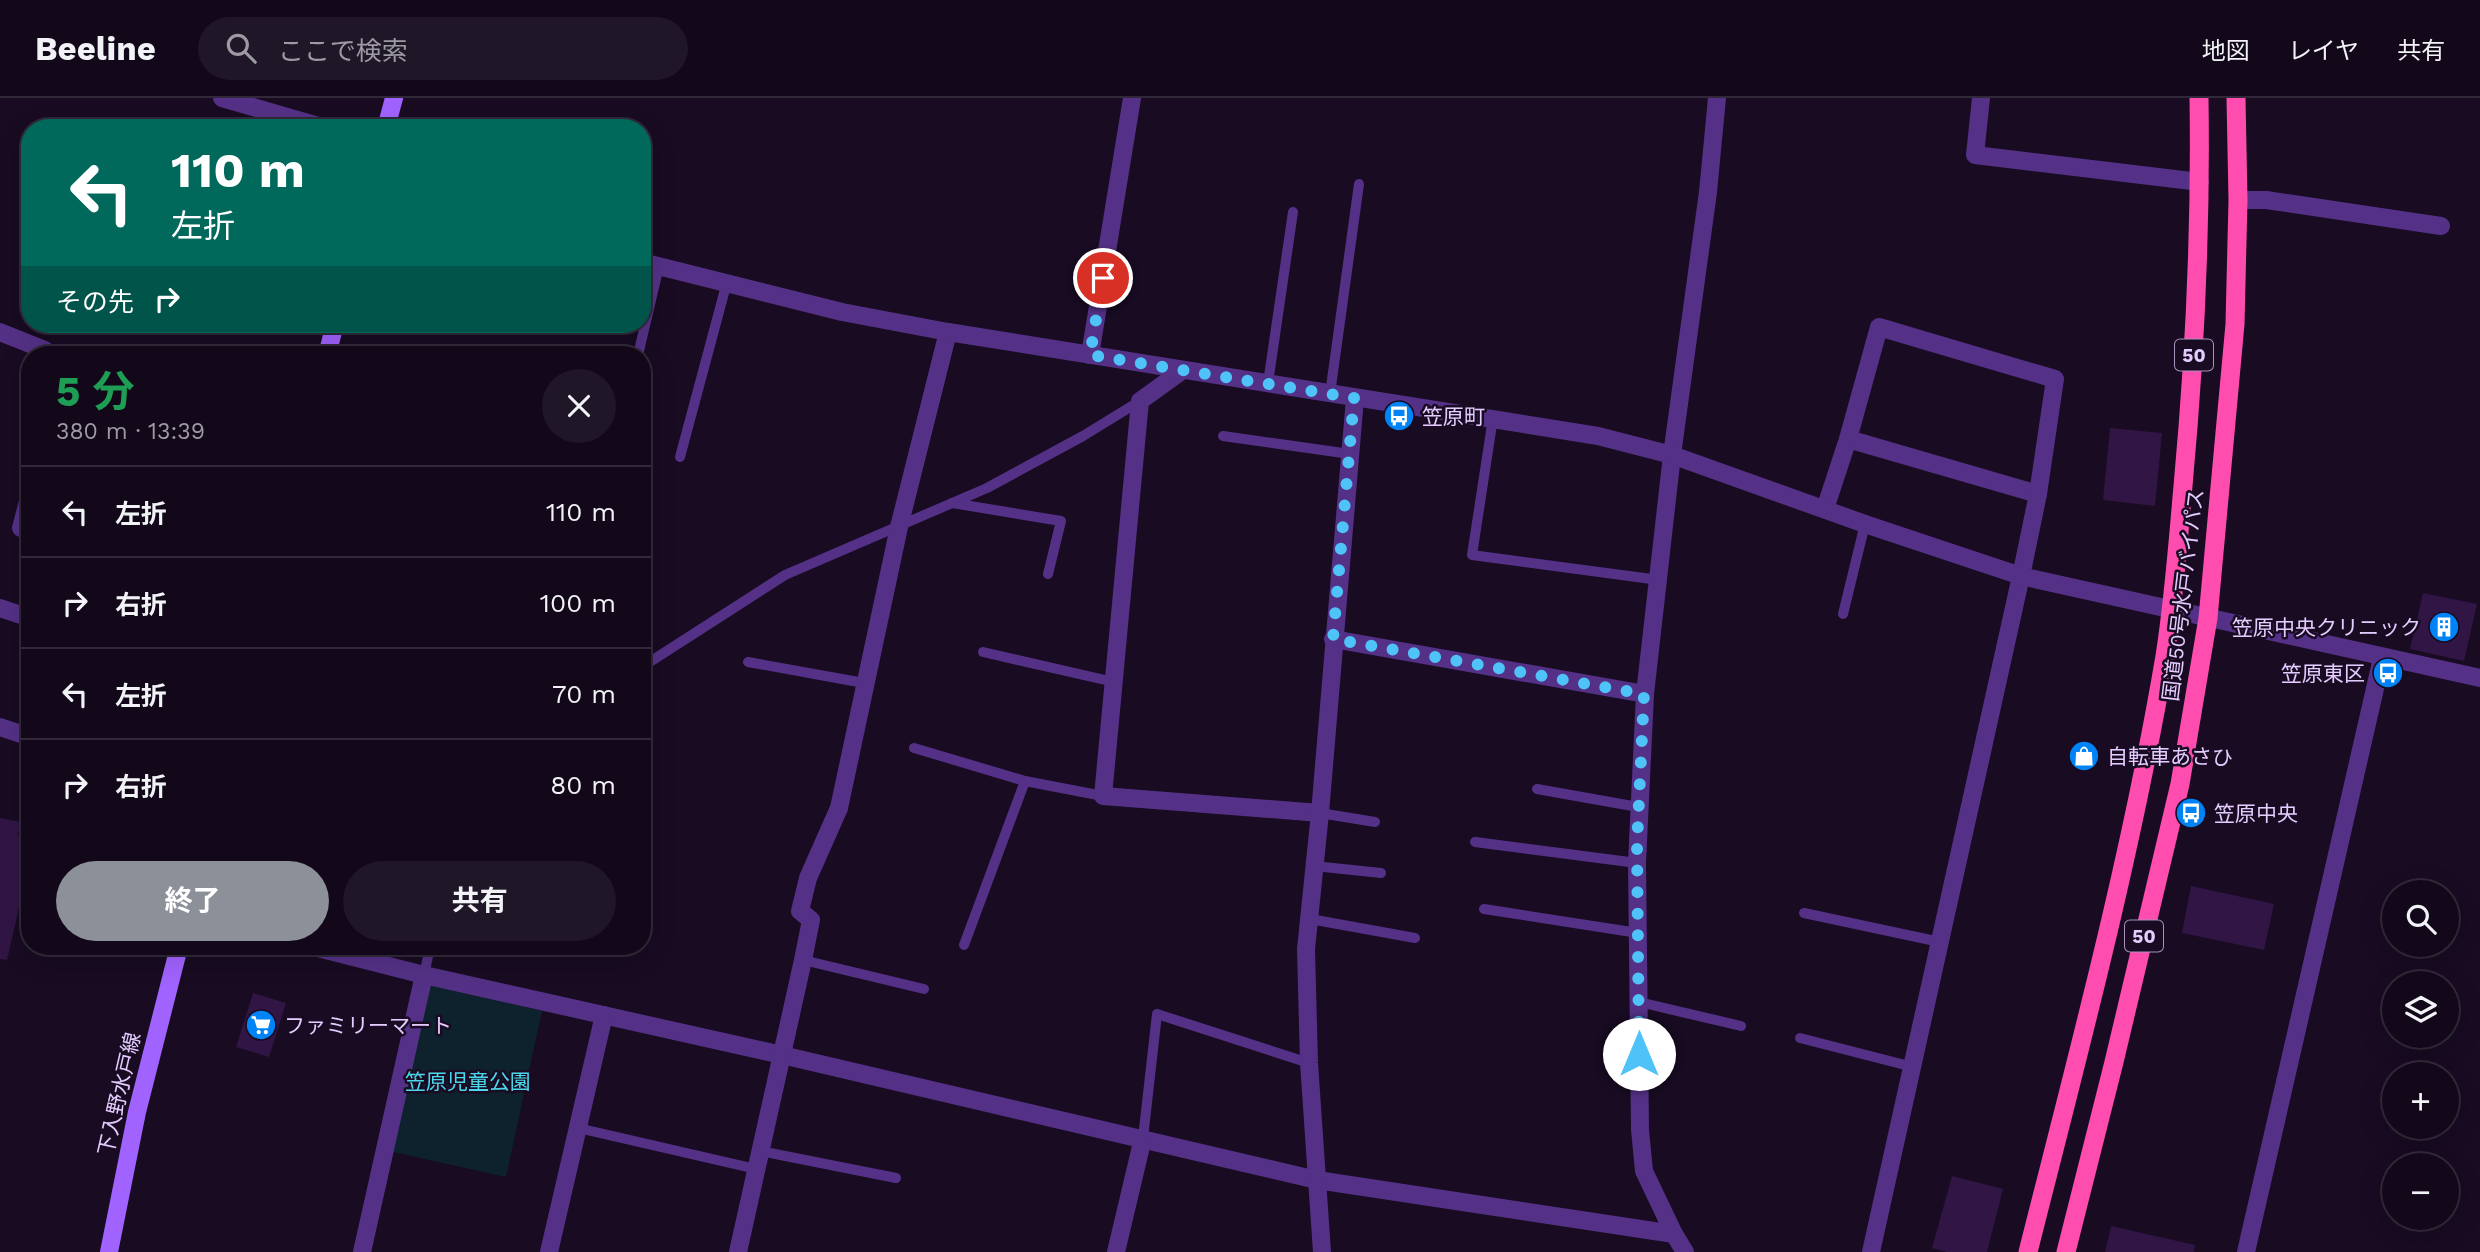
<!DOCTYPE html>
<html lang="ja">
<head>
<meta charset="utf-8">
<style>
  body { margin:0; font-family:"Work Sans","Noto Sans JP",sans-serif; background:#1f1627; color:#f1f3f6; height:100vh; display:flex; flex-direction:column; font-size:26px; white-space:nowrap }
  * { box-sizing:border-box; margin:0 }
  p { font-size:23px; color:#9c9aa2 }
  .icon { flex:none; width:38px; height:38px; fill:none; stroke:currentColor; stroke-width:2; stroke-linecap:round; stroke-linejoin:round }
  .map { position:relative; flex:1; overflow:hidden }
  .sheet { position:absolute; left:21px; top:248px; width:630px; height:609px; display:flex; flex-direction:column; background:#12081a; border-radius:28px; box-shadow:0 7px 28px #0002,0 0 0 2px #312939 }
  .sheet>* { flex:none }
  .hud { position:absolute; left:21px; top:21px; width:630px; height:214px; border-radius:28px; box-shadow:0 7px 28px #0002,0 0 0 2px #312939; background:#00695c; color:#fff; overflow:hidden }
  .buttons { position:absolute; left:2382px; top:782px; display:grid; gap:14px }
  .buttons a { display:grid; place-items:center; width:77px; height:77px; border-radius:50%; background:#12081a; box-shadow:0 7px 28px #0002,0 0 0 2px #312939; font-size:35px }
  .pin { position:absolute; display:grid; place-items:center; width:60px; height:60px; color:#fff; margin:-30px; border:4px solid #fff; border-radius:50%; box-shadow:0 2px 7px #0007 }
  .me { position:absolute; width:77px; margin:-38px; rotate:0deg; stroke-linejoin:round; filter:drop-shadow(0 0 5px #0008) }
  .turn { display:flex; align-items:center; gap:24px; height:147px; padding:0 35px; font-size:32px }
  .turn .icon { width:91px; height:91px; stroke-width:2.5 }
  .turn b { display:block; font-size:49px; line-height:60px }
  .then { display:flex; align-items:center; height:66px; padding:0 35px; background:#0003; gap:14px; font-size:26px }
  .round { display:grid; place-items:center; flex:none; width:74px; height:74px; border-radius:37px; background:#1f1627 }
  .headline { display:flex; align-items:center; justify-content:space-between; height:119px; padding:0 35px }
  h1 { font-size:42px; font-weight:700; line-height:52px; color:#1e9e55 }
  .button { display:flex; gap:14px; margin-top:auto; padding:14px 35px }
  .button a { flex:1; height:80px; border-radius:42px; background:#8c9099; color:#fff; font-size:28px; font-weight:700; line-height:80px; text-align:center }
  .button a+a { background:#1f1627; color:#f1f3f6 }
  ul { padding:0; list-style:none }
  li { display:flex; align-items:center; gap:21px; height:91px; padding:0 35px; border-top:2px solid #312939 }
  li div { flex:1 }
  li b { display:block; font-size:26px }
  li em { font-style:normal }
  header { display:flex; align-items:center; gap:42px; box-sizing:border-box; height:98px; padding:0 35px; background:#12081a; border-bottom:2px solid #312939 }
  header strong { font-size:33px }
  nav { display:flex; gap:38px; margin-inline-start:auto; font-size:24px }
  .search { width:490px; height:63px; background:#1f1627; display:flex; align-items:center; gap:18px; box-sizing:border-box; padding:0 24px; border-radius:38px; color:#9c9aa2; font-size:26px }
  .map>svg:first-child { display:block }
  .green { fill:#0d222d }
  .building { fill:#311545 }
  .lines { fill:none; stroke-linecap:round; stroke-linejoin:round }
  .service { stroke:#543186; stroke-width:10 }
  .minor { stroke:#543186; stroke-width:18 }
  .tertiary { stroke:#543186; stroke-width:18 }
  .secondary { stroke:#a163ff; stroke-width:18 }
  .trunk { stroke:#fe4dae; stroke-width:19 }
  .route { stroke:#4fc3f7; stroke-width:12; stroke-dasharray:0 21.6 }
  .labels { text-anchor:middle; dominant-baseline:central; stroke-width:5; stroke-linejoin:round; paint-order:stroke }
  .shield { fill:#180b22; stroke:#a892bd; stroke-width:2 }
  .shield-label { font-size:19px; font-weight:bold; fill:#e5ccff }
  .poi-label { font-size:21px; fill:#e5ccff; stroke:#180b22; text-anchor:start }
  .street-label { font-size:21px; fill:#e5ccff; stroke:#180b22 }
  .park-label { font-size:21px; fill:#4cd8eb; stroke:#180b22 }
</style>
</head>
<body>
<header>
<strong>Beeline</strong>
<div class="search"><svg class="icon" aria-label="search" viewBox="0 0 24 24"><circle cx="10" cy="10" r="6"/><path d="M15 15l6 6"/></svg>ここで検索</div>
<nav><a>地図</a><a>レイヤ</a><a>共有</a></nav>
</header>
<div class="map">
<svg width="2480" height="1154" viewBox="0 0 2480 1154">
  <rect width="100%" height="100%" fill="#180b22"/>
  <path class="green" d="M430,887L542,913L506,1079L393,1054Z"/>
  <g class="building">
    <path d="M2110,330L2162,335L2155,408L2103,402Z"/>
    <path d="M2423,495L2477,506L2464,563L2410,551Z"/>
    <path d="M0,720L21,724L18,737L30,740V762L7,862L0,861Z"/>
    <path d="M2191,788L2274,806L2264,852L2182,835Z"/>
    <path d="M253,895L286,905L269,959L236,949Z"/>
    <path d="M1952,1078L2003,1091L1987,1154H1947L1932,1150Z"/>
    <path d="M2111,1128L2195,1147L2194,1154H2105Z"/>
  </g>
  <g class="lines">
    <g class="service">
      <path d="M638,257L659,168"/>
      <path d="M1268,285L1293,114"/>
      <path d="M1330,296L1359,86"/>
      <path d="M1493,320L1472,457L1659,482"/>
      <path d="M1223,338L1350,356"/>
      <path d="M680,359L727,184"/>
      <path d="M952,405L1061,423L1048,476"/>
      <path d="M1843,516L1865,426"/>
      <path d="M983,554L1114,584"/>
      <path d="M748,564L864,585"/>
      <path d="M642,569L785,477L987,390L1083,338L1140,303"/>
      <path d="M21,636L30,607"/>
      <path d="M914,650L1025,683L1103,698"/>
      <path d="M1537,691L1638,709"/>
      <path d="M1320,715L1375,724"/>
      <path d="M1475,744L1637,765"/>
      <path d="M1314,768L1381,775"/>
      <path d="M1484,811L1638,835"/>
      <path d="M1804,815L1940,844"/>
      <path d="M1310,821L1415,840"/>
      <path d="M964,847L1025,683"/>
      <path d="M803,862L924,891"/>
      <path d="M424,877L430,849"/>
      <path d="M1639,904L1741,928"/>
      <path d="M1800,940L1913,969"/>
      <path d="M578,1030L756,1071"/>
      <path d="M1143,1040L1157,916L1309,965"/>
      <path d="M760,1053L896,1080"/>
    </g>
    <g class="minor">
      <path d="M222,0L325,30"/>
      <path d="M1981,0L1975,57L2200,84"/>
      <path d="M2238,102H2266L2441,128"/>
      <path d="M0,234L45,252L47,257"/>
      <path d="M1090,257L1132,0"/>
      <path d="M1183,272L1140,303L1103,698L1320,715"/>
      <path d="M1848,341L2038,396"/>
      <path d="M1825,411L1848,341L1879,229L2055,281L2038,396L2021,478L1871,1154"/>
      <path d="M21,430L30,396"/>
      <path d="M0,510L30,520"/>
      <path d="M1333,541L1645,596"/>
      <path d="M0,629L30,639"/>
      <path d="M314,849L424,877L782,957L1317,1082L1674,1136"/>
      <path d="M362,1154L424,877"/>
      <path d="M549,1154L604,917"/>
      <path d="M738,1154L803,862L811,822L800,813L808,780L839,710L899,429L948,234"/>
      <path d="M1116,1154L1143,1040"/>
      <path d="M1322,1154L1309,965L1306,851L1320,715L1355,300"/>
      <path d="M1685,1154L1674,1136L1644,1073L1640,1032L1637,765L1645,596L1672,357L1708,94L1717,0"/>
      <path d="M2246,1154L2382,560"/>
    </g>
    <path class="tertiary" d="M642,164L842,214L948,234L1598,338L1672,357L1865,426L2021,478L2480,580"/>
    <g class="secondary">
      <path d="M386,30L394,0"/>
      <path d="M327,257L335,226"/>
      <path d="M109,1154L137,1014L179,849"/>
    </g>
    <g class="trunk">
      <path d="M2028,1154C2078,956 2131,759 2165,558C2174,501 2178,444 2183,388C2195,258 2201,130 2199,0"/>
      <path d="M2066,1154L2114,964L2180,686L2208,520L2235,226L2238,102L2236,0"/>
    </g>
  </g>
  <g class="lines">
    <path class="route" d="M1103,180L1090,257L1354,300L1333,541L1644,596L1637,746L1639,956"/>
  </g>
  <defs>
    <g id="bus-disc" transform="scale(1.575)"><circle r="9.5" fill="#0083f7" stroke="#180b22"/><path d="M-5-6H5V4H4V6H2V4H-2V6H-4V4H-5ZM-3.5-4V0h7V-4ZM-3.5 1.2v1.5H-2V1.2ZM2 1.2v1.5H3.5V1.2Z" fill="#fff"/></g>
    <g id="building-disc" transform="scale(1.575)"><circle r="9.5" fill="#0083f7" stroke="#180b22"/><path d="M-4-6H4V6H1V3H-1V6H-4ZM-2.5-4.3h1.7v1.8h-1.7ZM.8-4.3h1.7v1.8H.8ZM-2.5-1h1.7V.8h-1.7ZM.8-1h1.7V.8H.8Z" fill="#fff"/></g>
    <g id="shop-disc" transform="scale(1.575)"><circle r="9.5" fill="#0083f7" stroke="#180b22"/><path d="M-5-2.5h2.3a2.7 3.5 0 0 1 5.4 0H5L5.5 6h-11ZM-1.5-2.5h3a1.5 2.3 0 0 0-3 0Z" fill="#fff"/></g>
    <g id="supermarket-disc" transform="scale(1.575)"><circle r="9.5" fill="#0083f7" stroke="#180b22"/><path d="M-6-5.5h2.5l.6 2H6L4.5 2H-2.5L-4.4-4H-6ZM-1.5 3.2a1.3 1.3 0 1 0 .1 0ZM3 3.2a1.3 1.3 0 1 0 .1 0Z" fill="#fff"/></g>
  </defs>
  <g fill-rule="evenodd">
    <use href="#bus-disc" x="1399" y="318"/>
    <use href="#building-disc" x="2444" y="529"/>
    <use href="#bus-disc" x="2388" y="575"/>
    <use href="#shop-disc" x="2084" y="658"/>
    <use href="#bus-disc" x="2191" y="715"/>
    <use href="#supermarket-disc" x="261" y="927"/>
  </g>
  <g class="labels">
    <g class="shield">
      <rect x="2175" y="241.5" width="38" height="31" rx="5"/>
      <rect x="2125" y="822.5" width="38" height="31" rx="5"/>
    </g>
    <g class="shield-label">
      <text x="2194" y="257">50</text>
      <text x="2144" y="838">50</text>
    </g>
    <g class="poi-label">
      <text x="1422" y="318">笠原町</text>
      <text x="2421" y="529" text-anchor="end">笠原中央クリニック</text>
      <text x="2365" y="575" text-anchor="end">笠原東区</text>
      <text x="2107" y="658">自転車あさひ</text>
      <text x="2214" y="715">笠原中央</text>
      <text x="284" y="927">ファミリーマート</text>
    </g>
    <g class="street-label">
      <text transform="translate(2183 497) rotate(-83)">国道50号水戸バイパス</text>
      <text transform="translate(119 996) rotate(-77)">下入野水戸線</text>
    </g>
    <g class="park-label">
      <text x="468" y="983">笠原児童公園</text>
    </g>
  </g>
</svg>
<div class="buttons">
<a><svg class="icon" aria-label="search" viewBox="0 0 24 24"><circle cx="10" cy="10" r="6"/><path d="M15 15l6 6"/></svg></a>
<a><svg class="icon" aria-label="layers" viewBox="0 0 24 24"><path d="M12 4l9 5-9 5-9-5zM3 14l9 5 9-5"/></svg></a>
<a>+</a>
<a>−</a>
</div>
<div class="pin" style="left:1103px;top:180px;background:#d93025"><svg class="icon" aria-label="arrive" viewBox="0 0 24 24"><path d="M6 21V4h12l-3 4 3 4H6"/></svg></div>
<svg class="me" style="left:1639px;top:956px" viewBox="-20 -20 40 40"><circle r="19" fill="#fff"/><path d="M0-13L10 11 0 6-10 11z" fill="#4fc3f7"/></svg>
<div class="hud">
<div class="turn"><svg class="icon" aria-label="left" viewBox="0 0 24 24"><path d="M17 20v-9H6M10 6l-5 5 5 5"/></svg><div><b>110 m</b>左折</div></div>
<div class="then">その先<svg class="icon" aria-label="right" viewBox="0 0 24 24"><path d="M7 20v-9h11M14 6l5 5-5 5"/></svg></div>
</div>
<section class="sheet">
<div class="headline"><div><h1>5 分</h1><p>380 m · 13:39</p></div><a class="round"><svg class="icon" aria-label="close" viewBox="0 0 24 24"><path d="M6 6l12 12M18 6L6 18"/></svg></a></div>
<ul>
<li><svg class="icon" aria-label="left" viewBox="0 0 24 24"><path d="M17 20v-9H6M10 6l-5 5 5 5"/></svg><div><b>左折</b></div><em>110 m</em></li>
<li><svg class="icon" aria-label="right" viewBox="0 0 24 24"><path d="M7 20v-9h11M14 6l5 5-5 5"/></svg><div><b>右折</b></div><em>100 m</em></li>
<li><svg class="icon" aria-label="left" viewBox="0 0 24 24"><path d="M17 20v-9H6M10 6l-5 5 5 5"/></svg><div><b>左折</b></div><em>70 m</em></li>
<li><svg class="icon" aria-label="right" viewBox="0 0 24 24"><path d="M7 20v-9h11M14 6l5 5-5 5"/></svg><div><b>右折</b></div><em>80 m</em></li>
</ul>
<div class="button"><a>終了</a><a>共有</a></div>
</section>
</div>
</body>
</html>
